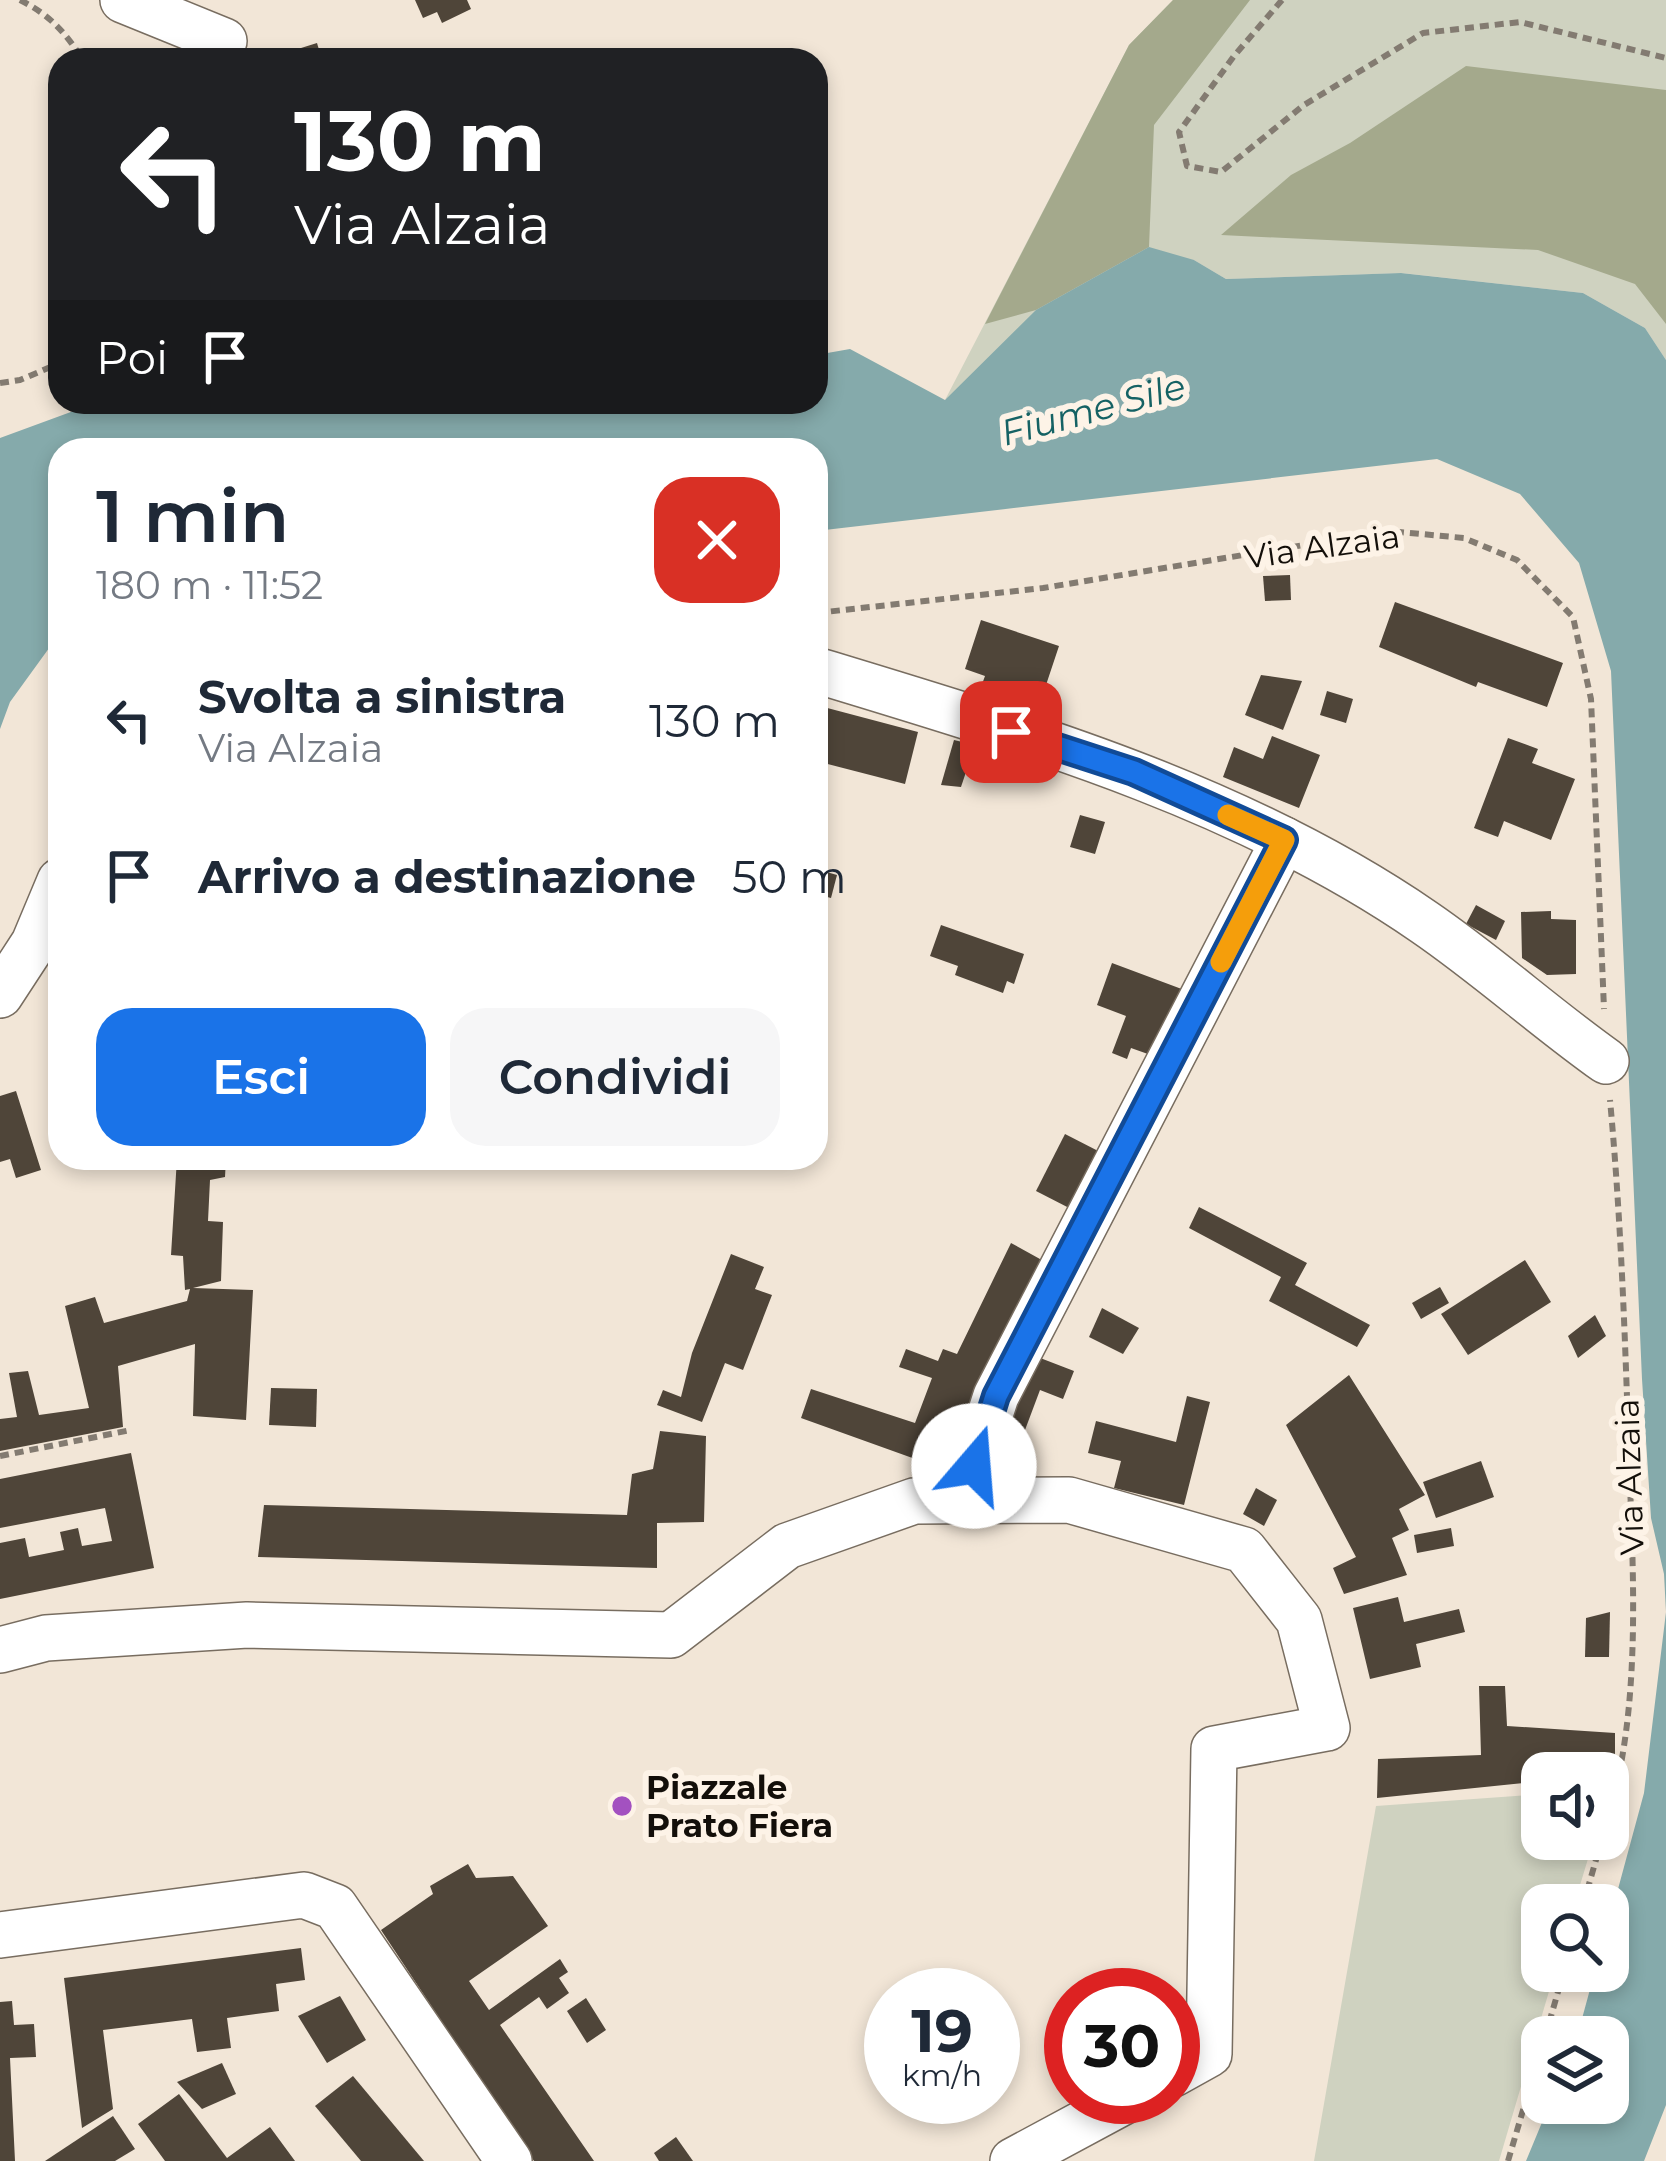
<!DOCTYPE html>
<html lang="it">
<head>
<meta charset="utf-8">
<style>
  body { margin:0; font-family:Montserrat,sans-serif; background:#f6f6f7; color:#1f2937; height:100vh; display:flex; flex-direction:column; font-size:45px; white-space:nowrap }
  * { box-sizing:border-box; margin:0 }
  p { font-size:39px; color:#747a83 }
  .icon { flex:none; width:66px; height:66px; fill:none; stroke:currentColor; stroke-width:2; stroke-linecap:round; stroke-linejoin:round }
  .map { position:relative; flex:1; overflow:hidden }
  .side { position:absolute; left:48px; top:438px; width:780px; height:732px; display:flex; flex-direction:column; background:#fff; border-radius:36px; box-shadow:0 6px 18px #0003 }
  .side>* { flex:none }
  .top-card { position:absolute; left:48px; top:48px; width:780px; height:366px; border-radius:36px; box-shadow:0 6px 18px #0003; background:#202124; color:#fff; overflow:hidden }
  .fabs { position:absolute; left:1521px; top:1752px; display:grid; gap:24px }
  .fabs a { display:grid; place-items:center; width:108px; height:108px; border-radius:24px; background:#fff; box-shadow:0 6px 18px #0003; font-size:60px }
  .speed { position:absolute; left:864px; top:1968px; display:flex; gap:24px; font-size:60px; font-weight:700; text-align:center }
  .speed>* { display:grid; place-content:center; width:156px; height:156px; border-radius:50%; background:#fff; box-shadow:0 6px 18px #0003; line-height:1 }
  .speed small { font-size:30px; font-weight:400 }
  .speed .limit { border:18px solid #d22; background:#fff; color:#111 }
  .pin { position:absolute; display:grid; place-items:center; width:102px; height:102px; color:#fff; margin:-51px; border-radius:24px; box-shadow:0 6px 18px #0006 }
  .me { position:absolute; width:132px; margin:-66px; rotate:18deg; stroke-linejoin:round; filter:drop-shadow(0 0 9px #0008) }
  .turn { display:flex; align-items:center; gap:42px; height:252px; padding:0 48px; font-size:54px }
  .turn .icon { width:156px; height:156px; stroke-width:2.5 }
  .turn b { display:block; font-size:84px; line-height:102px }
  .then { display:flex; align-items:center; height:114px; padding:0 48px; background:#0003; gap:24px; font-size:45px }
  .round { display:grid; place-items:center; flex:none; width:126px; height:126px; border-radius:36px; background:#f6f6f7 }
  .head { display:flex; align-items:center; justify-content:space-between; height:204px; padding:0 48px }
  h1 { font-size:72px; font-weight:600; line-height:90px }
  .action { display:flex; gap:24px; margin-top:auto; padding:24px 48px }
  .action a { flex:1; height:138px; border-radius:36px; background:#1a73e8; color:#fff; font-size:48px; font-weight:600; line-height:138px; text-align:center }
  .action a+a { background:#f6f6f7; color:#1f2937 }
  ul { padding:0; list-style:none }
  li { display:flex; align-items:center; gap:36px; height:156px; padding:0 48px }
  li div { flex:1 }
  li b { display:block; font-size:45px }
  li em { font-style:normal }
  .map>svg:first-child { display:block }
  .green { fill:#cfd2c0 }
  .forest { fill:#a4a98c }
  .water { fill:#85aaab }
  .building { fill:#4f4539 }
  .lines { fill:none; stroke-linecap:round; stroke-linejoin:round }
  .street-casing { stroke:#786d60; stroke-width:48 }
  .path { stroke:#837b71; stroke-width:6; stroke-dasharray:9 6; stroke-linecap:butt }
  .street { stroke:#fff; stroke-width:45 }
  .route-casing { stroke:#114b97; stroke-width:30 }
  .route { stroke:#1a73e8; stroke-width:21 }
  .slow { stroke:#f59e0b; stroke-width:21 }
  .poi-dot { fill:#a351c0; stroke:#fdf3e7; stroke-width:4.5 }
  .labels { text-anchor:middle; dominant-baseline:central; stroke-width:12; stroke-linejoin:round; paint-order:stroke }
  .street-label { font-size:33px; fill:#130f0a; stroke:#fdf3e7 }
  .poi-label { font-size:33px; font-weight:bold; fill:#130f0a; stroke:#fdf3e7; text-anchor:start }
  .water-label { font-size:36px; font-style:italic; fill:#156264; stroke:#fdf3e7 }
</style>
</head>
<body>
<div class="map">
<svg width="1666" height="2161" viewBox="0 0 1666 2161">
  <rect width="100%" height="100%" fill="#f2e6d7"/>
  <g class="green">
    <path d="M1173,0H1666V360L1645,328L1583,293L1402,273L1226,279L1194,260L945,400L1129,45Z"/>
    <path d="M1542,1794V1839H1594L1574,1905H1542V1971H1555L1499,2161H1314L1376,1806Z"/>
  </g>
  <g class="forest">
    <path d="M1173,0H1250L1154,125L1149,247L1036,310L985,324L1129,45Z"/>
    <path d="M1466,66L1666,90V324L1635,284L1538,250L1221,235L1291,175L1350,143Z"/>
  </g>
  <path class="water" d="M1149,247L1194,260L1226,279L1401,273L1583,293L1645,328L1666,360V2105L1644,2161H1526L1550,2103H1608V2037H1577L1595,1971H1608V1926L1644,1793L1666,1612L1664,1574L1651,1518L1642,1379L1611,671L1579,563L1520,494L1437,459L816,531V450H60V633L10,702L0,729V438L98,402H816V355L850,349L945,400L1036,310Z"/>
  <g class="building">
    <path d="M415,0H467L471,9L442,23L437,12L423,18Z"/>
    <path d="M317,43L322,60H266V59Z"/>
    <path d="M1290,575L1291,600L1265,601L1263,576Z"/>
    <path d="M1395,602L1563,663L1547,707L1478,682L1476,687L1379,647Z"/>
    <path d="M981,620L1059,646L1039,706L981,687L985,676L965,669Z"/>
    <path d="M1261,675L1302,681L1283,730L1245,715Z"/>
    <path d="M1327,691L1353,699L1346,723L1320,715Z"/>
    <path d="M816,705L918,732L905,784L816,761Z"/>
    <path d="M1272,736L1320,755L1299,808L1223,777L1234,747L1263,759Z"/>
    <path d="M1508,738L1538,749L1532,763L1575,779L1551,840L1504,821L1498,837L1474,828Z"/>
    <path d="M954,740L975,745L961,787L941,785Z"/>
    <path d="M1080,815L1105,822L1095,854L1070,847Z"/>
    <path d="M816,869L837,875L831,898L816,894Z"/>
    <path d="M1476,905L1505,921L1496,940L1466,924Z"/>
    <path d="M1551,911V919L1576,920V974L1547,975L1522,958L1521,912Z"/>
    <path d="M941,925L1024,954L1014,984L1007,981L1003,993L955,975L958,966L930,956Z"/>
    <path d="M1112,963L1187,991L1162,1059L1131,1048L1127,1059L1112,1053L1126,1016L1097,1005Z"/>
    <path d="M16,1091L41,1170L16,1178L10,1159L0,1162V1096Z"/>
    <path d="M1065,1134L1104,1154L1075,1211L1036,1191Z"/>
    <path d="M177,1158H226L225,1177L210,1180L208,1221L223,1222L221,1281L193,1288L253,1290L246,1420L193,1416L195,1344L118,1366L123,1427L0,1451V1419L17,1417L9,1373L28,1371L39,1415L89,1408L65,1306L95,1297L104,1323L187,1301L190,1289L185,1290L183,1256L171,1255Z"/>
    <path d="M1199,1207L1307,1263L1295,1285L1370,1325L1357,1347L1269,1301L1281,1277L1189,1228Z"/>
    <path d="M1011,1243L1049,1264L957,1474L801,1418L811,1389L915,1423L932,1378L899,1367L906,1349L938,1361L943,1349L957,1354Z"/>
    <path d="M731,1254L764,1267L755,1289L772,1295L743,1370L725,1363L702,1422L657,1405L663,1390L681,1397L692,1353Z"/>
    <path d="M1525,1260L1551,1302L1468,1355L1441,1314Z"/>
    <path d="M1440,1287L1449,1303L1421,1319L1412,1303Z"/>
    <path d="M1102,1308L1139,1328L1123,1354L1089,1337Z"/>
    <path d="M1595,1315L1606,1336L1578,1358L1568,1336Z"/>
    <path d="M1022,1351L1074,1371L1063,1399L1040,1390L1016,1454L1024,1457L1017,1473L980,1468Z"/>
    <path d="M1349,1375L1425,1495L1399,1509L1409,1530L1392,1538L1407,1575L1344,1594L1333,1568L1356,1557L1286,1425Z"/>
    <path d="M271,1388L317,1389L316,1427L269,1425Z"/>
    <path d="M1187,1396L1210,1402L1184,1505L1114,1488L1121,1461L1088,1453L1096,1421L1176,1442Z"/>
    <path d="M660,1431L706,1436L704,1522L657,1523V1568L258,1557L264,1505L627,1515L632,1474L653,1469Z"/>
    <path d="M131,1453L154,1568L0,1599V1543L25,1538L29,1557L64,1550L60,1532L78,1528L82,1546L112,1541L105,1508L0,1528V1479Z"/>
    <path d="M1481,1461L1494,1497L1436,1518L1423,1482Z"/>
    <path d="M1256,1488L1277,1500L1264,1526L1243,1514Z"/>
    <path d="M1451,1528L1454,1546L1417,1553L1414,1535Z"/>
    <path d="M1398,1597L1404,1622L1459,1609L1465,1632L1416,1644L1421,1667L1370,1679L1353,1608Z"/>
    <path d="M1610,1612L1609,1657H1585L1586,1618Z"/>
    <path d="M1479,1686H1505L1507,1726L1615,1733V1780H1608V1773H1542V1781L1377,1798L1378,1759L1481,1755Z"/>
    <path d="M468,1864L476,1878L513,1876L548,1926L469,1981L489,2010L560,1959L568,1972L559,1978L569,1993L547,2009L539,1997L500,2025L594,2161H534L381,1930L433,1894L430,1886Z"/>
    <path d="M301,1948L305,1980L276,1984L279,2011L227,2018L231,2048L197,2052L192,2019L103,2030L113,2109L82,2128L64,1978Z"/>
    <path d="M340,1996L366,2040L327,2063L298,2016Z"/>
    <path d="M586,1998L606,2030L587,2043L567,2011Z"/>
    <path d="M12,2001L14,2025L34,2024L36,2057L10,2058L15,2161H0V2002Z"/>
    <path d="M222,2063L236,2094L202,2109L177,2082Z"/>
    <path d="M353,2076L424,2161H361L315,2106Z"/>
    <path d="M179,2094L227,2158L270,2127L295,2161H165L138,2124Z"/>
    <path d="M113,2116L135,2149L115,2161H45Z"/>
    <path d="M676,2137L693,2161H659L654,2153Z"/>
  </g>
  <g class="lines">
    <g class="street-casing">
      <g id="street">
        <path d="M123,0L224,41"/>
        <path d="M816,670C1026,734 1241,796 1424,922C1487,965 1544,1017 1606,1061"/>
        <path d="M0,995L34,943L60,881"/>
        <path d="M962,1500L996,1396L1284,840"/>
        <path d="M0,1650L46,1638L247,1625L671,1635L787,1546L914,1501L1069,1500L1244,1550L1299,1620L1327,1728L1214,1749L1209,2054L1173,2074"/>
        <path d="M0,1935L304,1895L335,1907L509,2161"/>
        <path d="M1013,2161L1132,2097"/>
      </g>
    </g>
    <g class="path">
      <path d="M20,0C50,15 65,32 83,60"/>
      <path d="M1282,0L1234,56L1179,132L1187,166L1221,172L1304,105L1423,33L1520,22L1666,58"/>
      <path d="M0,383L20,380L60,363"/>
      <path d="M816,613L1043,588L1389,531L1464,538L1517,560L1573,617L1591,699L1604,1009"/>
      <path d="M0,1456L131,1430"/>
      <path d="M1608,1819C1642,1704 1633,1575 1629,1456C1625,1336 1621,1219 1610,1100"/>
      <path d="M1583,1905L1602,1839"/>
      <path d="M1545,2037L1564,1971"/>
      <path d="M1508,2161L1542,2046"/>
    </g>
    <use href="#street" class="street"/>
  </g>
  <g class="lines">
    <g class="route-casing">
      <path id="route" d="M974,1466L996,1396L1284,840L1134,772L1011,732"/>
    </g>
    <use href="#route" class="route"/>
    <path class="slow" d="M1221,962L1284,840L1228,815"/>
  </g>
  <circle class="poi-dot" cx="622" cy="1806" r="12"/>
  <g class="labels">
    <g class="street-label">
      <text transform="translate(1322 546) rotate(-8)">Via Alzaia</text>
      <text transform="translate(1629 1477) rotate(-92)">Via Alzaia</text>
    </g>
    <g class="poi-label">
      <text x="646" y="1787">Piazzale<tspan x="646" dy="38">Prato Fiera</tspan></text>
    </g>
    <g class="water-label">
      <text transform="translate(1093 409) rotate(-15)">Fiume Sile</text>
    </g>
  </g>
</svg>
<div class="fabs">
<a><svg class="icon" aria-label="sound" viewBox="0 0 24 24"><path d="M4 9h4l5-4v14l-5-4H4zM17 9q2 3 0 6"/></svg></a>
<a><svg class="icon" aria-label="search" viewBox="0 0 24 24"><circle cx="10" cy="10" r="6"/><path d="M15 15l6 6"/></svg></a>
<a><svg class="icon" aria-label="layers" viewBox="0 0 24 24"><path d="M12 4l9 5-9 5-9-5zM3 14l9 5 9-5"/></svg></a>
</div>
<div class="speed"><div>19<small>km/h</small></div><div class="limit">30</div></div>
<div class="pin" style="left:1011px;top:732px;background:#d93025"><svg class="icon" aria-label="arrive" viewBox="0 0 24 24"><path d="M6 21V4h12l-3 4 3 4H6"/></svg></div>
<svg class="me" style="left:974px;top:1466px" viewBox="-20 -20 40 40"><circle r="19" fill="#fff"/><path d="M0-13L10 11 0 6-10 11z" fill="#1a73e8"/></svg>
<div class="top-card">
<div class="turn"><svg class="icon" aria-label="left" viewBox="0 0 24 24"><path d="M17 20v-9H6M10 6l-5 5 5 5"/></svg><div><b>130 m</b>Via Alzaia</div></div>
<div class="then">Poi<svg class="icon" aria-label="arrive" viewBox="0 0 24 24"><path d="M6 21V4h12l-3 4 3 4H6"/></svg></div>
</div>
<section class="side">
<div class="head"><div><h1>1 min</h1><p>180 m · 11:52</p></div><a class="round" style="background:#d93025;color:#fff"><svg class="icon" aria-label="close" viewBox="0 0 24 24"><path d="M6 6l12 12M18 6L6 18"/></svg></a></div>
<ul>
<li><svg class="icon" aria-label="left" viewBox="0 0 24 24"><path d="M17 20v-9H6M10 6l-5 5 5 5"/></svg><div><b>Svolta a sinistra</b><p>Via Alzaia</p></div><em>130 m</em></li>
<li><svg class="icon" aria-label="arrive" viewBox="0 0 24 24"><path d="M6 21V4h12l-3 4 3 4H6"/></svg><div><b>Arrivo a destinazione</b></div><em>50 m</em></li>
</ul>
<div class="action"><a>Esci</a><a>Condividi</a></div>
</section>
</div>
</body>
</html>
